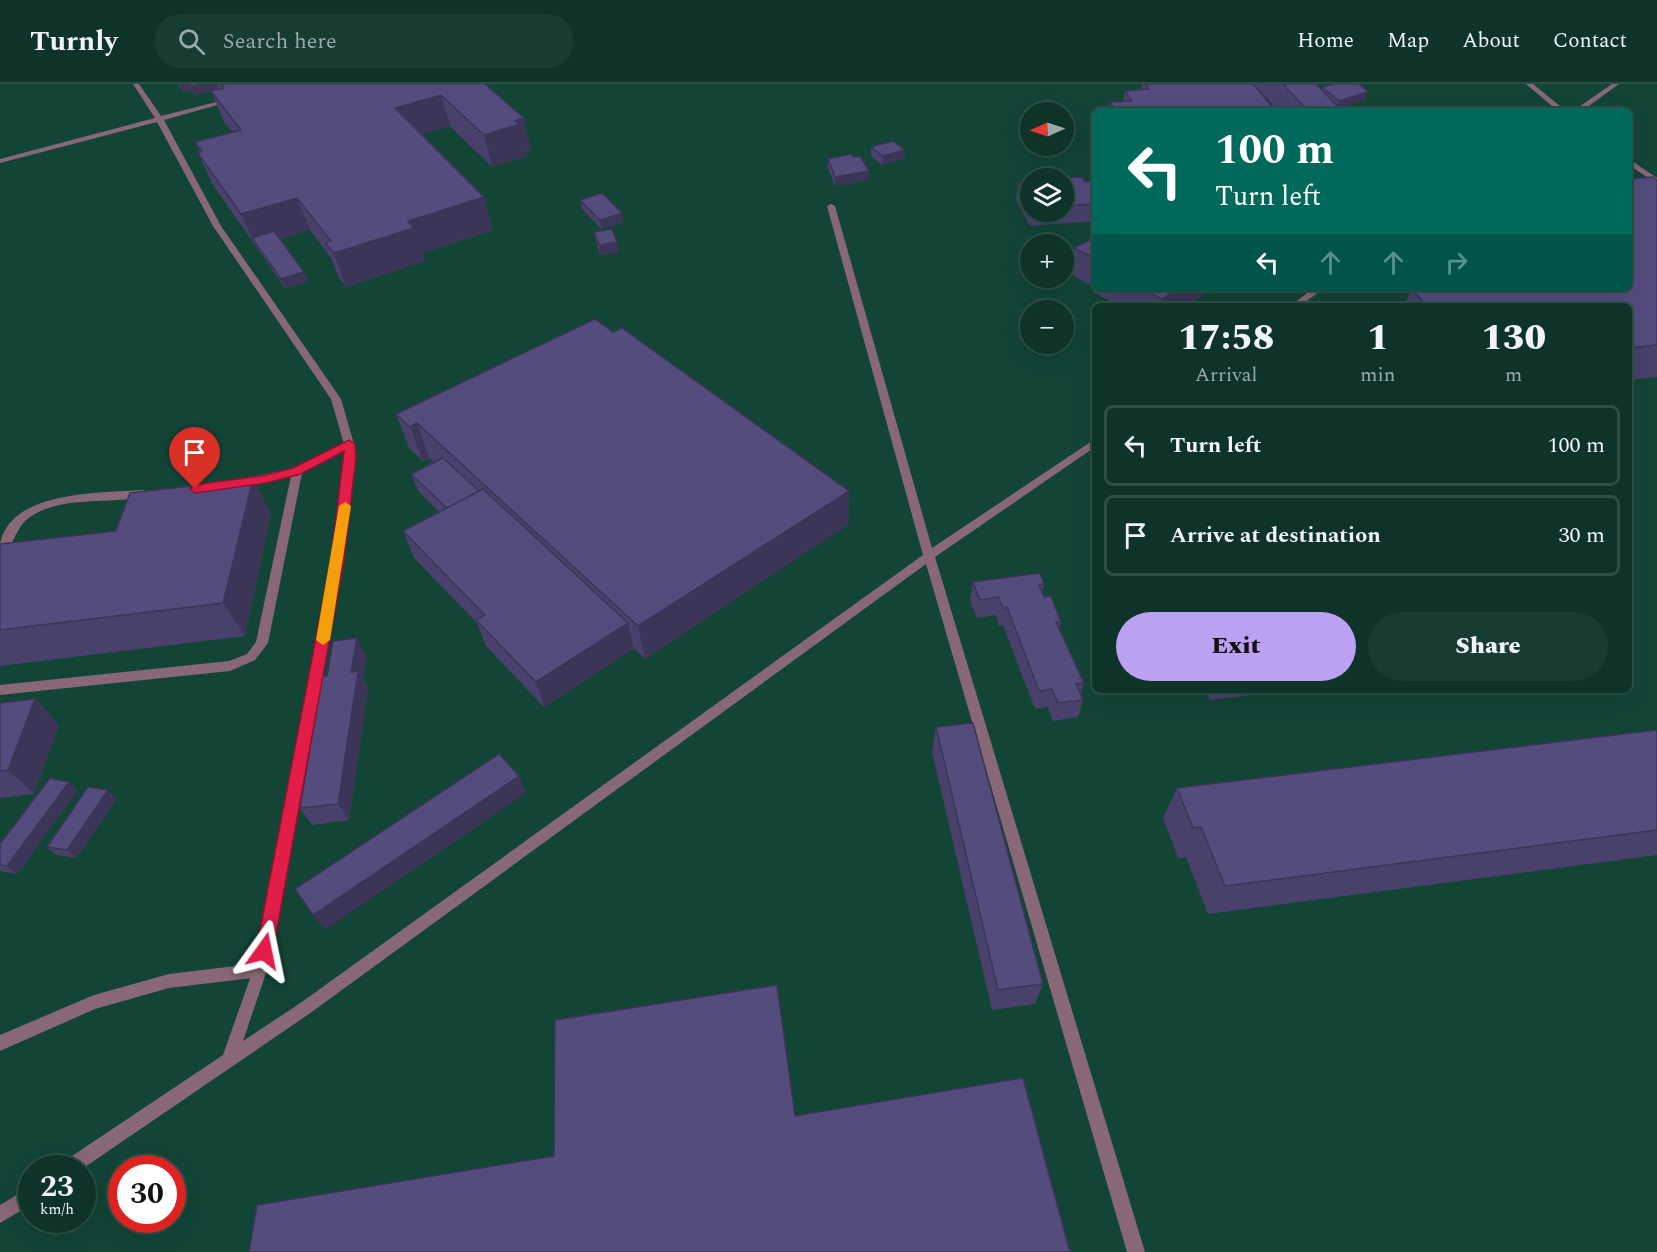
<!DOCTYPE html>
<html lang="en">
<head>
<meta charset="utf-8">
<style>
  body { margin:0; font-family:Spectral,serif; background:#173c31; color:#f1f3f6; height:100vh; display:flex; flex-direction:column; font-size:22px; white-space:nowrap }
  * { box-sizing:border-box; margin:0 }
  p { font-size:20px; color:#9baaa8 }
  .icon { flex:none; width:33px; height:33px; fill:none; stroke:currentColor; stroke-width:2; stroke-linecap:round; stroke-linejoin:round }
  .map { position:relative; flex:1; overflow:hidden }
  .panel { position:absolute; left:1092px; top:219px; width:540px; height:390px; display:flex; flex-direction:column; background:#0e3429; border-radius:9px; box-shadow:0 6px 24px #0002,0 0 0 2px #2e4f46 }
  .panel>* { flex:none }
  .banner { position:absolute; left:1092px; top:24px; width:540px; height:183px; border-radius:9px; box-shadow:0 6px 24px #0002,0 0 0 2px #2e4f46; background:#00695c; color:#fff; overflow:hidden }
  .needle { width:39px; rotate:267deg }
  .tools { position:absolute; left:1020px; top:18px; display:grid; gap:12px }
  .tools a { display:grid; place-items:center; width:54px; height:54px; border-radius:50%; background:#0e3429; box-shadow:0 6px 24px #0002,0 0 0 2px #2e4f46; font-size:30px }
  .speed { position:absolute; left:18px; top:1071px; display:flex; gap:12px; font-size:30px; font-weight:700; text-align:center }
  .speed>* { display:grid; place-content:center; width:78px; height:78px; border-radius:50%; background:#0e3429; box-shadow:0 6px 24px #0002,0 0 0 2px #2e4f46; line-height:1 }
  .speed small { font-size:15px; font-weight:400 }
  .speed .limit { border:9px solid #d22; background:#fff; color:#111 }
  .pin { position:absolute; display:grid; place-items:center; width:51px; height:51px; color:#fff; margin:-62px -26px; border-radius:50% 50% 50% 0; rotate:-45deg; box-shadow:0 0 6px #0007 }
  .pin .icon { rotate:45deg }
  .me { position:absolute; width:66px; margin:-33px; rotate:12deg; stroke-linejoin:round; filter:drop-shadow(0 0 4px #0008) }
  .turn { display:flex; align-items:center; gap:21px; height:126px; padding:0 24px; font-size:27px }
  .turn .icon { width:78px; height:78px; stroke-width:2.5 }
  .turn b { display:block; font-size:42px; line-height:51px }
  .lanes { display:flex; align-items:center; height:57px; padding:0 24px; background:#0003; justify-content:center; gap:30px; direction:ltr }
  .lanes .off { opacity:.35 }
  .eta { display:flex; justify-content:space-evenly; align-items:center; height:102px; text-align:center }
  .eta b { font-size:36px; font-weight:800; line-height:42px }
  .button { display:flex; gap:12px; margin-top:auto; padding:12px 24px }
  .button a { flex:1; height:69px; border-radius:36px; background:#bca0f2; color:#111; font-size:24px; font-weight:800; line-height:69px; text-align:center }
  .button a+a { background:#173c31; color:#f1f3f6 }
  ul { padding:0; list-style:none }
  li { display:flex; align-items:center; gap:18px; height:81px; margin:0 12px 9px; padding:0 12px; border:3px solid #2e4f46; border-radius:9px }
  li div { flex:1 }
  li b { display:block; font-size:22px }
  li em { font-style:normal }
  header { display:flex; align-items:center; gap:36px; box-sizing:border-box; height:84px; padding:0 30px; background:#0e3429; border-bottom:2px solid #2e4f46 }
  header strong { font-size:28px }
  nav { display:flex; gap:33px; margin-inline-start:auto; font-size:21px }
  .search { width:420px; height:54px; background:#173c31; display:flex; align-items:center; gap:15px; box-sizing:border-box; padding:0 21px; border-radius:33px; color:#9baaa8; font-size:22px }
  .map>svg:first-child { display:block }
  .lines { fill:none; stroke-linecap:round; stroke-linejoin:round }
  .service { fill:#886876; fill-rule:evenodd }
  .minor { fill:#886876; fill-rule:evenodd }
  .wall { fill:#49416c }
  .shaded-wall { fill:#3c3558 }
  .building { fill:#554c7e; stroke:#3c3558; stroke-width:1.5 }
  .route { fill:#e11d48; stroke:#92132f; stroke-width:1.5 }
  .slow { fill:#f59e0b }
</style>
</head>
<body>
<header>
<strong>Turnly</strong>
<div class="search"><svg class="icon" aria-label="search" viewBox="0 0 24 24"><circle cx="10" cy="10" r="6"/><path d="M15 15l6 6"/></svg>Search here</div>
<nav><a>Home</a><a>Map</a><a>About</a><a>Contact</a></nav>
</header>
<div class="map">
<svg width="1657" height="1168" viewBox="0 0 1657 1168">
  <rect width="100%" height="100%" fill="#134537"/>
  <g class="lines">
    <g class="service">
      <path d="M349,357L353,358V362L302,389L268,559L255,576L230,587L0,611V601L229,577L247,570L256,558L291,392L238,402L233,399L238,396L294,384Z"/>
      <path d="M143,406L147,408L148,410L147,412C110,421 67,411 33,431C12,443 10,475 0,479C0,473 0,466 0,460C10,406 102,409 143,406Z"/>
      <path d="M260,879L265,881L267,886L265,891L260,893L169,904L95,925L0,967V951L94,911L169,890Z"/>
    </g>
    <g class="minor">
      <path d="M133,0H139L161,32L232,14L235,16L164,36L221,142L341,315L354,360L355,373L344,475L279,830L267,886L243,957L299,920L923,471L827,122L831,120L835,122L932,464L1095,355V363L935,473L1145,1168H1127L926,480L309,930L82,1085L61,1084L63,1078L223,971L253,886L265,830L332,475L345,373L344,360L331,315L213,142L157,38L0,79V75L155,34Z"/>
      <path d="M1526,0H1533L1566,27H1558Z"/>
      <path d="M1612,0H1619L1582,27H1573Z"/>
      <path d="M1629,75L1657,94V100L1629,81Z"/>
      <path d="M1314,204H1324L1300,222H1290Z"/>
      <path d="M32,1102V1120L0,1139V1121Z"/>
    </g>
  </g>
  <g class="wall">
    <path d="M178,0H485L531,66L526,68L527,72L492,83L450,42L421,50L493,146L422,169L425,177L346,203L338,192L331,174L310,146L280,155L304,188L308,197L285,204L213,101L198,69L200,68L195,58L232,48L224,38L211,7L195,11L192,6L184,8Z"/>
    <path d="M1142,0H1253L1276,27H1109L1110,18L1123,17L1125,7L1141,6Z"/>
    <path d="M1254,0H1316L1321,6L1322,3L1365,16L1339,24L1342,27H1278Z"/>
    <path d="M871,63L905,66L904,75L882,81L871,72Z"/>
    <path d="M853,73L869,87V96L835,102L828,84V75Z"/>
    <path d="M1064,94L1085,98L1095,101V137L1030,142L1016,116L1019,98L1030,97V128H1064Z"/>
    <path d="M1657,96V293L1629,296V222H1404L1412,205L1629,204Z"/>
    <path d="M580,116L623,139L601,145L582,125Z"/>
    <path d="M594,148L619,168L600,171L596,157Z"/>
    <path d="M1095,153V204H1213L1186,222H1119L1093,208L1094,203L1069,190L1074,164Z"/>
    <path d="M613,248L849,407L848,441L645,575L634,564L544,623L486,562L477,539L414,474L403,447L439,428L419,408L411,390L434,378L429,374L423,377L409,364L396,330Z"/>
    <path d="M271,429L245,552L0,582V460Z"/>
    <path d="M973,498L1044,500L1042,509L1044,513L1061,538L1059,545L1084,599L1081,611L1083,616L1078,633L1053,637L1048,623L1035,625L1003,541L999,542L996,531L977,534L970,516Z"/>
    <path d="M366,572L363,595L368,604L349,736L312,741L300,724L327,592Z"/>
    <path d="M1205,606H1294L1210,616Z"/>
    <path d="M35,615L59,641L34,710L0,714V619Z"/>
    <path d="M936,643L1043,900L1035,920L992,926L932,668Z"/>
    <path d="M1657,646V771L1208,830L1186,773L1178,774L1163,734L1177,704Z"/>
    <path d="M78,706L17,790L0,787V760Z"/>
    <path d="M108,706L116,715L76,774L56,771L47,763Z"/>
  </g>
  <g class="shaded-wall">
    <path d="M180,0H190L192,6L184,8Z"/>
    <path d="M200,0H217L219,5L195,11L191,2Z"/>
    <path d="M1368,8L1365,16L1336,25L1339,17Z"/>
    <path d="M441,11L450,42L404,55L395,24Z"/>
    <path d="M524,34L531,66L526,68L527,72L492,83L484,51L515,37Z"/>
    <path d="M905,66L904,75L882,81L883,72Z"/>
    <path d="M869,87V96L835,102V93Z"/>
    <path d="M484,113L493,146L422,169L425,177L346,203L334,169L408,137Z"/>
    <path d="M297,114L310,146L258,162L252,154L256,163L241,130Z"/>
    <path d="M622,129L623,139L601,145L600,136Z"/>
    <path d="M617,158L619,168L600,171L599,161Z"/>
    <path d="M304,188L308,197L285,204L281,195Z"/>
    <path d="M1180,204H1213L1186,222H1160L1162,215Z"/>
    <path d="M417,339L429,374L423,377L410,343Z"/>
    <path d="M253,395L271,429L245,552L223,519Z"/>
    <path d="M849,407L848,441L645,575L638,542Z"/>
    <path d="M628,539L634,565L544,623L536,598Z"/>
    <path d="M357,554L366,572L363,595L368,604L349,736L338,720L351,588Z"/>
    <path d="M35,615L59,641L34,710L8,686Z"/>
    <path d="M519,692L526,709L325,846L313,831Z"/>
    <path d="M69,698L78,706L17,790L7,782Z"/>
    <path d="M108,706L116,715L76,774L67,766Z"/>
  </g>
  <g class="building">
    <path d="M221,0H485L524,34L515,37L520,40L484,51L441,11L395,24L484,113L408,137L414,144L334,169L325,159L331,157L297,114L241,130L198,69L202,67L195,58L241,46L211,7L224,4Z"/>
    <path d="M1145,0H1253L1276,27H1116L1110,18L1132,17L1125,7L1149,5Z"/>
    <path d="M1283,0H1316L1342,27H1308Z"/>
    <path d="M1335,0H1359L1368,8L1339,17L1322,3Z"/>
    <path d="M893,57L905,66L883,72L871,63Z"/>
    <path d="M851,70L853,73L860,72L869,87L835,93L828,75Z"/>
    <path d="M1082,93L1085,98L1093,97L1095,101V120L1064,122L1063,94Z"/>
    <path d="M1653,93L1657,96V261L1629,264V222H1426L1412,205L1426,204H1629V95Z"/>
    <path d="M1030,97V121L1019,98Z"/>
    <path d="M602,109L622,129L600,136L580,116Z"/>
    <path d="M612,145L617,158L599,161L594,148Z"/>
    <path d="M274,147L304,188L281,195L252,154Z"/>
    <path d="M1095,153V174L1074,164Z"/>
    <path d="M1141,204H1180L1162,215Z"/>
    <path d="M595,235L613,248L622,244L849,407L638,542L417,339L410,343L396,330Z"/>
    <path d="M443,374L479,407L447,424L411,390Z"/>
    <path d="M253,395L223,519L0,546V460L116,447L130,409Z"/>
    <path d="M483,405L628,539L536,598L476,536L485,531L403,447Z"/>
    <path d="M1040,489L1044,500L1039,501L1044,513L1051,512L1061,538H1056L1084,599L1076,600L1083,616L1058,619L1052,605L1039,607L1007,523L1003,524L999,513L980,516L973,498Z"/>
    <path d="M357,554L351,588L358,587L338,720L300,724L322,592H327L333,557Z"/>
    <path d="M35,615L8,686L0,687V619Z"/>
    <path d="M973,639L1043,900L998,906L936,643Z"/>
    <path d="M1657,646V746L1225,802L1201,743L1193,744L1177,704Z"/>
    <path d="M499,670L519,692L313,831L295,805Z"/>
    <path d="M50,694L69,698L7,782L0,781V760Z"/>
    <path d="M88,703L108,706L67,766L47,763Z"/>
    <path d="M777,901L795,1032L1023,994L1070,1168H249L257,1121L554,1072L555,936Z"/>
  </g>
  <path class="route" d="M349,356L355,360L356,373L344,476L273,867L270,873L264,875L258,873L256,867L331,476L344,367L301,390L266,399L195,409L190,405L195,401L266,391L293,384Z"/>
  <path class="slow" d="M345,418L351,422L330,556L323,561L316,556L339,422Z"/>
</svg>
<div class="tools">
<a><svg class="needle" viewBox="-14 -14 28 28"><path d="M0-13l5 13h-10z" fill="#e53935"/><path d="M0 13l5-13h-10z" fill="#9baaa8"/></svg></a>
<a><svg class="icon" aria-label="layers" viewBox="0 0 24 24"><path d="M12 4l9 5-9 5-9-5zM3 14l9 5 9-5"/></svg></a>
<a>+</a>
<a>−</a>
</div>
<div class="speed"><div>23<small>km/h</small></div><div class="limit">30</div></div>
<div class="pin" style="left:195px;top:405px;background:#d93025"><svg class="icon" aria-label="arrive" viewBox="0 0 24 24"><path d="M6 21V4h12l-3 4 3 4H6"/></svg></div>
<svg class="me" style="left:264px;top:867px" viewBox="-20 -20 40 40"><path d="M0-17L14 15 0 8-14 15z" fill="#e11d48" stroke="#fff" stroke-width="4"/></svg>
<div class="banner">
<div class="turn"><svg class="icon" aria-label="left" viewBox="0 0 24 24"><path d="M17 20v-9H6M10 6l-5 5 5 5"/></svg><div><b>100 m</b>Turn left</div></div>
<div class="lanes"><svg class="icon" aria-label="left" viewBox="0 0 24 24"><path d="M17 20v-9H6M10 6l-5 5 5 5"/></svg><svg class="icon off" aria-label="ahead" viewBox="0 0 24 24"><path d="M12 20V5M6 11l6-6 6 6"/></svg><svg class="icon off" aria-label="ahead" viewBox="0 0 24 24"><path d="M12 20V5M6 11l6-6 6 6"/></svg><svg class="icon off" aria-label="right" viewBox="0 0 24 24"><path d="M7 20v-9h11M14 6l5 5-5 5"/></svg></div>
</div>
<section class="panel">
<div class="eta">
<div><b>17:58</b><p>Arrival</p></div>
<div><b>1</b><p>min</p></div>
<div><b>130</b><p>m</p></div>
</div>
<ul>
<li><svg class="icon" aria-label="left" viewBox="0 0 24 24"><path d="M17 20v-9H6M10 6l-5 5 5 5"/></svg><div><b>Turn left</b></div><em>100 m</em></li>
<li><svg class="icon" aria-label="arrive" viewBox="0 0 24 24"><path d="M6 21V4h12l-3 4 3 4H6"/></svg><div><b>Arrive at destination</b></div><em>30 m</em></li>
</ul>
<div class="button"><a>Exit</a><a>Share</a></div>
</section>
</div>
</body>
</html>
